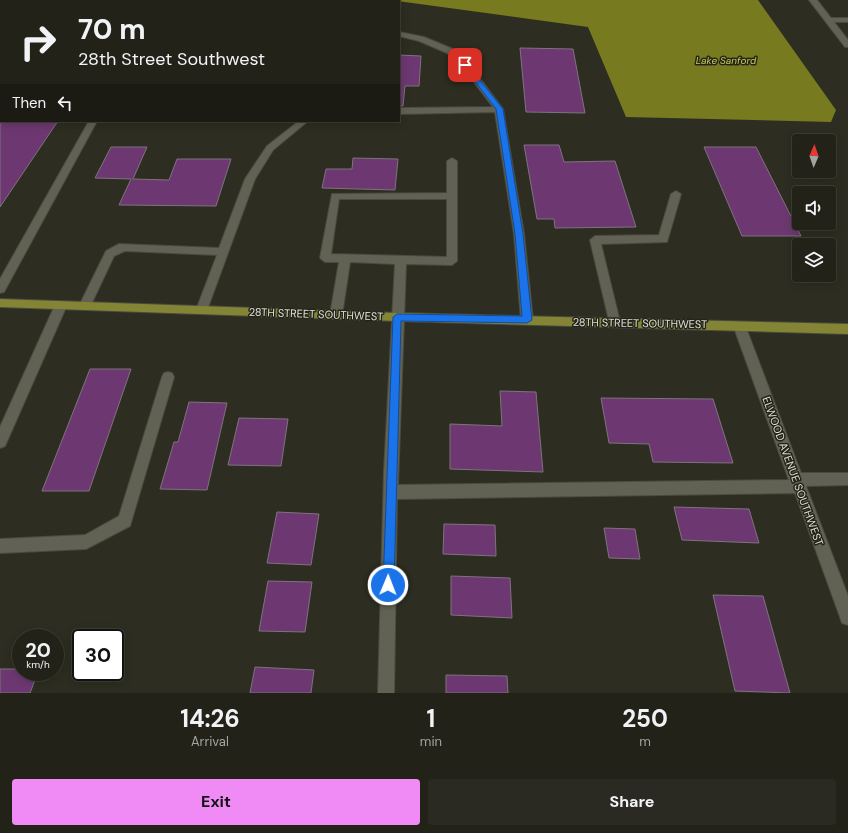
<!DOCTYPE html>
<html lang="en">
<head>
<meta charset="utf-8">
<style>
  body { margin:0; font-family:"DM Sans",sans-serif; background:#2a2a22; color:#f1f3f6; height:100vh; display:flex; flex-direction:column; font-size:15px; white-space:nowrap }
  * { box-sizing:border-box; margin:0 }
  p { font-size:13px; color:#a2a4a2 }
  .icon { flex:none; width:22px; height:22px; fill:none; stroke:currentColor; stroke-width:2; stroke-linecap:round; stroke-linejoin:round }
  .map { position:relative; height:693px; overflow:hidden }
  .side { display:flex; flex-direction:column; background:#222219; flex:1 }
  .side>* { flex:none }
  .banner { position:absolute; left:0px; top:0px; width:400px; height:122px; box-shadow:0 2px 10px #0003,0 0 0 1px #3f3f38; background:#222219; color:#f1f3f6; overflow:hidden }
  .needle { width:26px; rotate:2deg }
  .tools { position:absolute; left:792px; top:134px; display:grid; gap:8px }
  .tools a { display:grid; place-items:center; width:44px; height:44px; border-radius:4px; background:#222219; box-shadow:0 2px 10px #0003,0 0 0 1px #3f3f38; font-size:20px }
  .speed { position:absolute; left:12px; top:629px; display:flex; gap:8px; font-size:20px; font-weight:700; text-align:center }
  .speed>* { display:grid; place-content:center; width:52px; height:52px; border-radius:50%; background:#222219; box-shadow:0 2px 10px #0003,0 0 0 1px #3f3f38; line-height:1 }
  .speed small { font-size:10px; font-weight:400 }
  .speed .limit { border:2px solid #111; border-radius:6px; background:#fff; color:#111 }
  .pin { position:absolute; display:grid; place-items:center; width:34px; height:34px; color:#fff; margin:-17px; border-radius:8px; box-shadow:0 2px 6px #0006 }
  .me { position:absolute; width:44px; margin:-22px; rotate:1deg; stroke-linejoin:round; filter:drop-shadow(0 0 3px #0008) }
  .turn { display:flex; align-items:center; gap:14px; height:84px; padding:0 12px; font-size:18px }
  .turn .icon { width:52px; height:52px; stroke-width:2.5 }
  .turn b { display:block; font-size:28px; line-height:34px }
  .then { display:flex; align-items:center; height:38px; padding:0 12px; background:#0003; gap:8px; font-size:15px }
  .eta { display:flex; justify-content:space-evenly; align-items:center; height:68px; text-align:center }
  .eta b { font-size:24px; font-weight:700; line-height:28px }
  .cta { display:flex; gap:8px; margin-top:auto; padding:8px 12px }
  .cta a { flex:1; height:46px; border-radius:4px; background:#f08bf6; color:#111; font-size:16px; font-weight:700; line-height:46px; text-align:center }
  .cta a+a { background:#2a2a22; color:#f1f3f6 }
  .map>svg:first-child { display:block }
  .water { fill:#787a20 }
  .building { fill:#6d3871; stroke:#7e737e }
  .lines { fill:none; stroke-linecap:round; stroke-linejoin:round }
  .minor-casing { stroke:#4a4b40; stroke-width:2 }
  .major-casing { stroke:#4a4b40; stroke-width:2 }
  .minor { fill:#616253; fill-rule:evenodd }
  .major { fill:#838535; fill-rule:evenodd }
  .route { fill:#1a73e8; stroke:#114b97 }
  .labels { text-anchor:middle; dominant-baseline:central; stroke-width:3; stroke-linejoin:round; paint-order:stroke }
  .far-water-label { font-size:10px; font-style:italic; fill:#cace5a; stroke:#242418 }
  .street-label { font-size:11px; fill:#dfe0d8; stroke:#242418 }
</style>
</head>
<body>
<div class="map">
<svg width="848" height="693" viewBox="0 0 848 693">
  <rect width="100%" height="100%" fill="#2d2e21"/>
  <path class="water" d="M390,0H758L836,110L831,122L626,117L588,27Z"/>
  <g class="building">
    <path d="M520,48L573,49L585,113L526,112Z"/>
    <path d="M399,55L421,56L419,86H405L403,106H399Z"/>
    <path d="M3,121H58L0,207V125Z"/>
    <path d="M524,145H559L564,162L615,161L636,227L555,228L554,219H537Z"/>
    <path d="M111,147H147L133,179L169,180L177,159H231L216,206L119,205L131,179L95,178Z"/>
    <path d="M704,147H756L801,236H742Z"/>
    <path d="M353,158L398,159L395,190L322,188L326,169H352Z"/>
    <path d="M90,369H131L89,491H42Z"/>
    <path d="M500,391L536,392L543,472L450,469V424L502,426Z"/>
    <path d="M601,398L713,399L733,463L653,462L649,444L609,443Z"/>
    <path d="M189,402L227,403L207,490L160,489L174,442H178Z"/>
    <path d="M239,418L288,419L281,466L228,465Z"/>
    <path d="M674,507L749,509L759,543L682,540Z"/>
    <path d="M277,512L319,514L311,565L267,563Z"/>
    <path d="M444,524L495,525L496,556L443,554Z"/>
    <path d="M604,528L635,529L640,559L609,558Z"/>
    <path d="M451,576L510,578L512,618L451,615Z"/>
    <path d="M268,581L312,582L305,632L259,631Z"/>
    <path d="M713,595L763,596L790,693L735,691Z"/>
    <path d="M255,667L314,670L311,693H250Z"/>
    <path d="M0,669H21V672H38L30,693H0Z"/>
    <path d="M446,675L507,676L508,693H446Z"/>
  </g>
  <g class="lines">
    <g class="minor-casing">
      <g id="minor">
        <path d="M76,0H84L75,1Z"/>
        <path d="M809,0H817L831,18H848V22H834L848,40V47H845Z"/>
        <path d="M399,32L424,37L460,52L503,109L524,234L533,320L531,323H523L521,320L514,234L495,112L399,114V108L493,107L454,56L419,41L399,36Z"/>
        <rect x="0" y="50" width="1" height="4"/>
        <path d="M89,121H97L4,292L0,293V279Z"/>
        <path d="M299,121H308L273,150L255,179L206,313H198L196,310L217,255L125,251L114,256L89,309H81L79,306L106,251L119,244L219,248L245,179L267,146Z"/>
        <path d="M452,158L457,161V261L452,265L406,264L398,485L789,480L733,325L735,322H743L745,325L801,473H848V485L806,486L848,596V625L842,623L840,617L795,493L397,499L394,693H378L384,471L395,264L350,262L342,315L340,318H332L330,315L339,262H325L320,258L332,194L447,193V161ZM339,199H447V257L331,254Z"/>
        <path d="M676,191L681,194L667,242L601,244L620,322L618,325H610L590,240L595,236L659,235L671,194Z"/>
        <path d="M61,301L65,302L67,305L5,446L0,448V427L55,305L57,302Z"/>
        <path d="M168,372L172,373L174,377L130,526L86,549L0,553V539L85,535L119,516L162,377L164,373Z"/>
      </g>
    </g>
    <g class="major-casing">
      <path id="major" d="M0,299L397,313L848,324V334L397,321L0,307Z"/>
    </g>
    <use href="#minor" class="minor"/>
    <use href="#major" class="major"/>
  </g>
  <path class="route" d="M463,64H467L503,109L523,234L532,320L527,323L401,321L394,585L393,589L388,591L384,589L383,585L393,317L397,314L522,316L515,234L496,109L463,66Z"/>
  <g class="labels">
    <g class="far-water-label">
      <text x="726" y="60">Lake Sanford</text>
    </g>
    <g class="street-label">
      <text transform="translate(316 314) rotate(2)">28TH STREET SOUTHWEST</text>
      <text transform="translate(640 323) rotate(1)">28TH STREET SOUTHWEST</text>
      <text transform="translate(793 471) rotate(70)">ELWOOD AVENUE SOUTHWEST</text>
    </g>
  </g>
</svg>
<div class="tools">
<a><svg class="needle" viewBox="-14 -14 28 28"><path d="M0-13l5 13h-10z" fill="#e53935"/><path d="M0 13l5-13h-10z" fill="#a2a4a2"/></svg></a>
<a><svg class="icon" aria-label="sound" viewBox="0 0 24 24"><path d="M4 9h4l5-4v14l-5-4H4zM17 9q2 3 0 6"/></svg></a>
<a><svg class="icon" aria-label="layers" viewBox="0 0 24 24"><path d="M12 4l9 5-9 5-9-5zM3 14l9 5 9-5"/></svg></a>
</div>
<div class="speed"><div>20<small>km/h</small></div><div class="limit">30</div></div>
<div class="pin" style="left:465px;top:65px;background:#d93025"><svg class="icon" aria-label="arrive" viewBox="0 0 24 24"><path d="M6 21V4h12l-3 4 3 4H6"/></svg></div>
<svg class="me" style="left:388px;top:585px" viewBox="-20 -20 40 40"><circle r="17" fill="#1a73e8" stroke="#fff" stroke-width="3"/><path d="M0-11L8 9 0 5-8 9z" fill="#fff"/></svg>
<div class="banner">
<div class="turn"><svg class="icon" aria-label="right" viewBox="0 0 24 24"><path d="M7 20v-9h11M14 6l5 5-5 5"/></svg><div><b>70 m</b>28th Street Southwest</div></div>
<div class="then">Then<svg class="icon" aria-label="left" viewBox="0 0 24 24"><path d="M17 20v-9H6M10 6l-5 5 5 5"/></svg></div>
</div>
</div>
<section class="side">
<div class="eta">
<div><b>14:26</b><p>Arrival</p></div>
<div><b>1</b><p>min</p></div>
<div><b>250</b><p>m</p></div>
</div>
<div class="cta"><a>Exit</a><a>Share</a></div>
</section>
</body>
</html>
